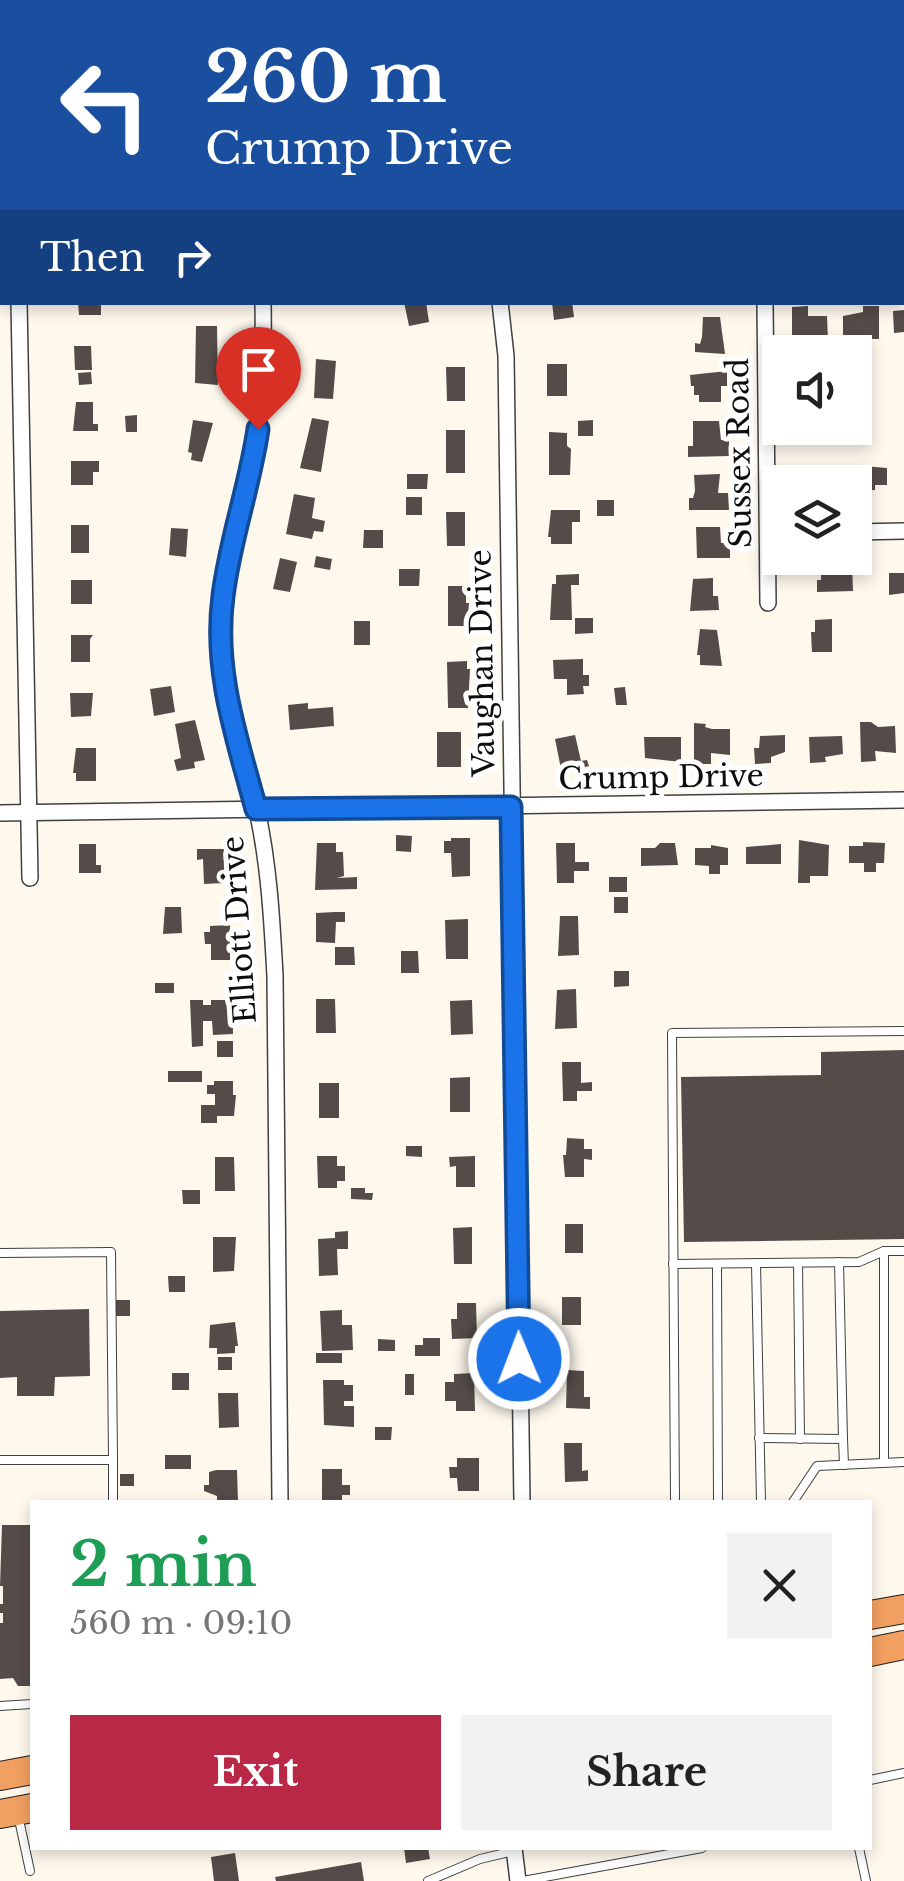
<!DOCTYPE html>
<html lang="en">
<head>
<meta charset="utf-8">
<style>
  body { margin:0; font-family:"Libre Baskerville",serif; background:#f2f2f2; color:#222; height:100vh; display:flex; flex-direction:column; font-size:38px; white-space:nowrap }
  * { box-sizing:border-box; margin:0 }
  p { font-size:32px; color:#767676 }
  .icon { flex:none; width:55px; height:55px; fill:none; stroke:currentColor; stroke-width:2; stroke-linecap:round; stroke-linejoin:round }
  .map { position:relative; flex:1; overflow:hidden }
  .side { position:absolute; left:30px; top:1500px; width:842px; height:350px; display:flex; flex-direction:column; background:#fff; border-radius:0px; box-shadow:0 5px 15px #0003 }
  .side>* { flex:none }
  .hud { position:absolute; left:0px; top:0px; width:905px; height:305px; box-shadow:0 5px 15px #0003; background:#1a4fa0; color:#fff; overflow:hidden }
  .tools { position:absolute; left:762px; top:335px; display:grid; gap:20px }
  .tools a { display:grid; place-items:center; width:110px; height:110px; border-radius:0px; background:#fff; box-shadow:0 5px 15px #0003; font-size:50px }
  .pin { position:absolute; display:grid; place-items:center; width:85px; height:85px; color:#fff; margin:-102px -42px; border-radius:50% 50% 50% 0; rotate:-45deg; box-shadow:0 0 10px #0007 }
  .pin .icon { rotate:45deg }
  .me { position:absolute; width:110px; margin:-55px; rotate:359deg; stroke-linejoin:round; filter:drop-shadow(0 0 8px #0008) }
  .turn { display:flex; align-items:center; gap:35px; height:210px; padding:0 40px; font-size:45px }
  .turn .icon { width:130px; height:130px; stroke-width:2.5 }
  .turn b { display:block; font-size:70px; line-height:85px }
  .then { display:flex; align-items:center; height:95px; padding:0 40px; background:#0003; gap:20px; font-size:38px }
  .round { display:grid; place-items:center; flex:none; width:105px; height:105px; border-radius:0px; background:#f2f2f2 }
  .head { display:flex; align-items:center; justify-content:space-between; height:170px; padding:0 40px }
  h1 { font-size:60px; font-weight:700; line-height:75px; color:#1e9e55 }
  .primary-button { display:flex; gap:20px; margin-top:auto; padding:20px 40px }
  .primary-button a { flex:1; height:115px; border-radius:0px; background:#b92947; color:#fff; font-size:40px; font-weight:700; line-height:115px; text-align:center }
  .primary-button a+a { background:#f2f2f2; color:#222 }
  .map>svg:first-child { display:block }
  .building { fill:#554c4a }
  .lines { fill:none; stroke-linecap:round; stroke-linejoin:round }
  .service-casing { stroke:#404040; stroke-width:10 }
  .minor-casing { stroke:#404040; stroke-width:18 }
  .trunk-casing { stroke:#1e1e1e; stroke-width:30 }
  .service { stroke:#fff; stroke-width:8 }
  .minor { stroke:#fff; stroke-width:15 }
  .trunk { stroke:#f2a061; stroke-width:28 }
  .route-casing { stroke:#114b97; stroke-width:25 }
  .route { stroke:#1a73e8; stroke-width:18 }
  .labels { text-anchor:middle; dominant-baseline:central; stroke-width:10; stroke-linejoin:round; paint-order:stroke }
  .street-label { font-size:30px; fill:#0d0d0d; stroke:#fff }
</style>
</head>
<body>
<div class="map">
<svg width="904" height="1881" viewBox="0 0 904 1881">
  <rect width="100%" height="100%" fill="#fef8ed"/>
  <g class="building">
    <path d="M78,302H101V315H79Z"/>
    <path d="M404,302H426L429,322L409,326Z"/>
    <path d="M552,302H572L574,317L554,320Z"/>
    <path d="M808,306V316H827L828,341H811L805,346H792V307Z"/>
    <path d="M863,306H879V339H870V342L843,340V316L863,312Z"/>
    <path d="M904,310V332L894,333L893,311Z"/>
    <path d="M703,317H720L725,354L695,352V343L700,344L702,337Z"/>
    <path d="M196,326H217L218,385L195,383Z"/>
    <path d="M74,346H91L92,370H75Z"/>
    <path d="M316,359L336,361L333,399L314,398Z"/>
    <rect x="547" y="364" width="20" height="32"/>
    <path d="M446,367H465V401H447Z"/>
    <path d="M727,371V386H721V402H699V395H694V386H691L690,375Z"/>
    <path d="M91,372L92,384L79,385L78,373Z"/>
    <path d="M76,402H93V424H98V431H73Z"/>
    <path d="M137,415V432H126L125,416Z"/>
    <path d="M312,418L329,421L321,472L300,468Z"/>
    <path d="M193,420L213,423L202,462L191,460L192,453L188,452Z"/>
    <path d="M593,420V436H578V421Z"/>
    <path d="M693,421H719L721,440H729V456L688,457V446H693Z"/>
    <rect x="446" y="430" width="19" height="43"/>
    <path d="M549,432L567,433V446L571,449L570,475H549Z"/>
    <path d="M71,461H99V472H93V485H71Z"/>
    <path d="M851,465L887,468V485H875V490L855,491Z"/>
    <path d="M814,468L837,471V482H803V472H814Z"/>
    <path d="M407,474H428L427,489H407Z"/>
    <path d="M720,474L718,493H728L729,510H689V498H693L695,491L694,475Z"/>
    <path d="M294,494L315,498L312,518L325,521L323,532L314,531L312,539L286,534Z"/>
    <rect x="406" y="497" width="16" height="18"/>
    <rect x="597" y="500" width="17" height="16"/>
    <path d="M551,510H580V522H572V544H551V537H548Z"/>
    <path d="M446,512H465V546H447Z"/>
    <rect x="71" y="525" width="18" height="28"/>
    <path d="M696,527H720L721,543H730V558H697Z"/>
    <path d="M171,528L188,529L186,557L169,555Z"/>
    <path d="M364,530H383V548H363Z"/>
    <path d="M316,556L332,559L330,570L314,567Z"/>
    <path d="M280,558L297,562L290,592L273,589Z"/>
    <path d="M852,563L853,591L817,592V580H821V564Z"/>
    <path d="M399,569H420L419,586H399Z"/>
    <path d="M889,573H904V593L889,595Z"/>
    <path d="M579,574V585H571L572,620H550L552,584H556V575Z"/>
    <path d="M713,578V596H718L719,610L690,611L693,579Z"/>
    <rect x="71" y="580" width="21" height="24"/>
    <path d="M448,586H466V603H469L467,626H448Z"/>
    <path d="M575,618H593V633L575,634Z"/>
    <path d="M832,619V652H812L811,632H815V620Z"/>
    <rect x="354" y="621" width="16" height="24"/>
    <path d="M700,629L717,630L722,666L700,665V655H697Z"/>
    <path d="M71,635H93L90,639V662H71Z"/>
    <path d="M583,659V675H589V686H583L584,694L567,695V679H554L553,660Z"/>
    <path d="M467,661V669H470L468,708H448L447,662Z"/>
    <path d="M171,686L175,712L154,716L150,689Z"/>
    <path d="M625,687L627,705H616L614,688Z"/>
    <path d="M70,693H93L91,716L71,717Z"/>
    <path d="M308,703V709L333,707L334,726L290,730L288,705Z"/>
    <path d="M195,720L205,760L194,762L195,768L177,771L174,760L181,758L175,724Z"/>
    <path d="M860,722H871L878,727L895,726L896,753L875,751L876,761L861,762Z"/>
    <path d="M694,723L706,724L705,727L712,729H730V755L711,753V764H694Z"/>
    <rect x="437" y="732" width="24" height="35"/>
    <path d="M575,735L581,761L587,760L589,766L562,774L555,739Z"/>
    <path d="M785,735V752L771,757V763L755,764L754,748H759L760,736Z"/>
    <path d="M842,736L843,754L825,757L826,762L810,763L809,737Z"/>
    <path d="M644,737H681V762L645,758Z"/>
    <path d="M76,748H96V781H76V773H73Z"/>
    <path d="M396,835L412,836L411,852L396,851Z"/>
    <path d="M451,838H470V876L452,877L451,853H444V841H451Z"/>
    <path d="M799,840L829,845L828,876H810V883H798Z"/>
    <path d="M863,842L885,843L884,863H876V872H864V863H849V846H863Z"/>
    <path d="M317,843H336V852H343L344,876L337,878L357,877V889L315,890Z"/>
    <path d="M556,843H575V862H589V871H574V883H557Z"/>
    <path d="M660,843H675L678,865L641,866V848H655Z"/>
    <path d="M79,844H96V865H101V873H79Z"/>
    <path d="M781,844V864H746V847Z"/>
    <path d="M711,845L728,848V865H720V874H709V866L695,865V848H711Z"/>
    <path d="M197,849H224V883L204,884L203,859L197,860Z"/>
    <rect x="609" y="877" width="18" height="15"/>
    <rect x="614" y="897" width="14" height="16"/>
    <path d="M165,907H181L182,933L163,934Z"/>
    <path d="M335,912H345V922H336L335,943L316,942V913Z"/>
    <path d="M560,916H578L579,955L558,956Z"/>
    <path d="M468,919V959H446L445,920Z"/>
    <path d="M230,925V960H211V944H205L204,932H210V926Z"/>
    <path d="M335,947H354L355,965H335Z"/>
    <path d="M401,951H418L419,973H401Z"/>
    <path d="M614,971H629V986L614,987Z"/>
    <rect x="155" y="983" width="19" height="10"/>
    <path d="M576,989L577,1028L555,1029L557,990Z"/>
    <path d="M316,999H335L336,1033H316Z"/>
    <path d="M190,1000H203V1005H211V1000H232L233,1034L213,1035L212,1021H203V1046L192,1047Z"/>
    <path d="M472,1000L473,1034L451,1035L450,1001Z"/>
    <rect x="217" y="1041" width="16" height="16"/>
    <path d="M904,1050V1239L684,1242L681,1077L821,1075V1052Z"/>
    <path d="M562,1062H581V1083L592,1082V1091H577V1101H563Z"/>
    <rect x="168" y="1071" width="34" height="11"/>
    <path d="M470,1077V1112H450V1078Z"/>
    <path d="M214,1081H233V1095H236L234,1116H217V1123H201V1105H215V1094H207V1085H214Z"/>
    <rect x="319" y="1083" width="20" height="35"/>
    <path d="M567,1138L584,1139V1149H592V1160L584,1159V1177H565L563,1155H566Z"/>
    <path d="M406,1146H422V1157L406,1156Z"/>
    <path d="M317,1156H337V1166H345V1181H337V1188H318Z"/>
    <path d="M475,1156V1187H456V1166L450,1167L449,1157Z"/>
    <path d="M215,1157H234L235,1191H215Z"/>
    <path d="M351,1188H365V1193H373L372,1200L351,1199Z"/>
    <path d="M182,1190H200V1204H183Z"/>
    <rect x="565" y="1224" width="18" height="29"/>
    <path d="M472,1227V1264H454L453,1228Z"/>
    <path d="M348,1231V1249H337L338,1275L319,1276L318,1239L335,1238V1232Z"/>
    <path d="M213,1237H236L234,1271L213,1272Z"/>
    <path d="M168,1276H185V1292H169Z"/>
    <rect x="562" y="1297" width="19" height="28"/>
    <rect x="116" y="1300" width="14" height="16"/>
    <path d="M457,1303H476L477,1338L452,1339L451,1319H457Z"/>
    <path d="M89,1309L90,1376L55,1377L54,1396H17V1377L0,1378V1311Z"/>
    <path d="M342,1310V1325H352L353,1350L322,1351L320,1311Z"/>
    <path d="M235,1322L238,1346H235V1353L217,1354V1348H209L210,1325Z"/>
    <path d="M423,1338H440V1356H415V1345H423Z"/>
    <path d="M378,1339L395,1340V1351H378Z"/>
    <rect x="316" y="1353" width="26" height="10"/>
    <rect x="218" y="1357" width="14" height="13"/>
    <path d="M567,1370L584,1371V1397H590V1409L566,1408Z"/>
    <rect x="172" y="1373" width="17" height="17"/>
    <path d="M474,1373L475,1411H456V1401H445V1382H454V1374Z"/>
    <rect x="405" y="1374" width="9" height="21"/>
    <path d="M323,1380H344V1385H353V1401H344V1406H354V1427L324,1425Z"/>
    <path d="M218,1393H238L239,1427L219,1428Z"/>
    <path d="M375,1427H392L391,1440H375Z"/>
    <path d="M564,1443H582V1471L588,1470V1481L565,1482Z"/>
    <rect x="165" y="1455" width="26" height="14"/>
    <path d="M457,1458H479V1491H458L457,1478H450L449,1467H457Z"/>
    <path d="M322,1469H342V1485H350V1495H342V1502H322Z"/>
    <path d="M216,1470H237L238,1502H217V1496L204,1491V1485H209V1472Z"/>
    <rect x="120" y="1474" width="14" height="12"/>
    <path d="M2,1525H32V1686H18L13,1678L0,1679V1623H3V1613H0V1604H3V1586H0Z"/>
    <path d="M404,1848H428L430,1859L406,1863Z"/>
    <path d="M235,1853L239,1881H214L211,1857Z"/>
    <path d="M361,1862L364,1881H276L275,1877Z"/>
  </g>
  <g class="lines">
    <g class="service-casing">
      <g id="service">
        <path d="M884,1251V1463"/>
        <path d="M0,1253L111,1252L113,1460"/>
        <path d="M839,1262L843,1439"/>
        <path d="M798,1263L800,1439"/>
        <path d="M673,1264L859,1262L884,1251H904"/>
        <path d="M717,1264L718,1502"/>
        <path d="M756,1264L761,1502"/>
        <path d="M759,1438L843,1439L844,1465"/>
        <path d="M0,1460H113V1502"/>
        <path d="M675,1502L672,1033L904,1031"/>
        <path d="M793,1502L817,1466L904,1462"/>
        <path d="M0,1706L32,1704"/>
        <path d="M870,1780L904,1773"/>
        <path d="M18,1815L30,1871"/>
        <path d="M859,1848L866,1881"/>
        <path d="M428,1881L480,1859L514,1851"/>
        <path d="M523,1881L702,1848"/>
      </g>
    </g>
    <g class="minor-casing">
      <g id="minor">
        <path d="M148,0V2"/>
        <path d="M902,33L904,32"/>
        <path d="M902,269H904"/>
        <path d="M19,302L30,878"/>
        <path d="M263,302C264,353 262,404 254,454C245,514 221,571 220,633C219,695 243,751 257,810C269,865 272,920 275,976L280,1502"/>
        <path d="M500,302L506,356L522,1502"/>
        <path d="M765,302L768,603"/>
        <path d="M855,532L904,531"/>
        <path d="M0,813L904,800"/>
        <path d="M514,1848L518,1881"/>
      </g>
    </g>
    <g class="trunk-casing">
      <g id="trunk">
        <path d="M870,1615L904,1609"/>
        <path d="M870,1652L904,1645"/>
        <path d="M0,1776L32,1770"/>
        <path d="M0,1814L32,1808"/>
      </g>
    </g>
    <use href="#service" class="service"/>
    <use href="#minor" class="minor"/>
    <use href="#trunk" class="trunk"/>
  </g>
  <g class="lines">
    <g class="route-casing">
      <path id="route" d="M258,429C250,485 230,539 223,596C213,671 237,738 256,809L511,807L519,1359"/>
    </g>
    <use href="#route" class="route"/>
  </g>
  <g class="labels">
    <g class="street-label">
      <text transform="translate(739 453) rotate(-91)">Sussex Road</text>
      <text transform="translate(482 663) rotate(-91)">Vaughan Drive</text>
      <text transform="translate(661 777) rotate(-1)">Crump Drive</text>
      <text transform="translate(239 930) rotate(-94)">Elliott Drive</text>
    </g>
  </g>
</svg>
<div class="tools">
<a><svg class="icon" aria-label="sound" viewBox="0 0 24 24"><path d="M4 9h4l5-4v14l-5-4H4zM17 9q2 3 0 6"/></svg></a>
<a><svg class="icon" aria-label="layers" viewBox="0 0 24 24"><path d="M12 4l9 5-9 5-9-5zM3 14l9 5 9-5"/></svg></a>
</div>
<div class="pin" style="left:258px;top:429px;background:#d93025"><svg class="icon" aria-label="arrive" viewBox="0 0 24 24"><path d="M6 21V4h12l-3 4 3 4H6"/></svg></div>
<svg class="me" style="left:519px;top:1359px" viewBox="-20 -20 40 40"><circle r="17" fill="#1a73e8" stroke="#fff" stroke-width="3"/><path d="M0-11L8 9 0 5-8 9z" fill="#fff"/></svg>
<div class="hud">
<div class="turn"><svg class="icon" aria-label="left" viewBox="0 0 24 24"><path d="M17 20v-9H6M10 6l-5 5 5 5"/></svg><div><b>260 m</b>Crump Drive</div></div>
<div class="then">Then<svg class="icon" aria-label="right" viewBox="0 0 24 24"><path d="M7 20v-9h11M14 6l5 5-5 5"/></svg></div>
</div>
<section class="side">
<div class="head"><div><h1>2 min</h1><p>560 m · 09:10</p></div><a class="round"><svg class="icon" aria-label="close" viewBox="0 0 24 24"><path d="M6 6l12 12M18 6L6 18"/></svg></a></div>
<div class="primary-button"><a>Exit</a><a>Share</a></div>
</section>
</div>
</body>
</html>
